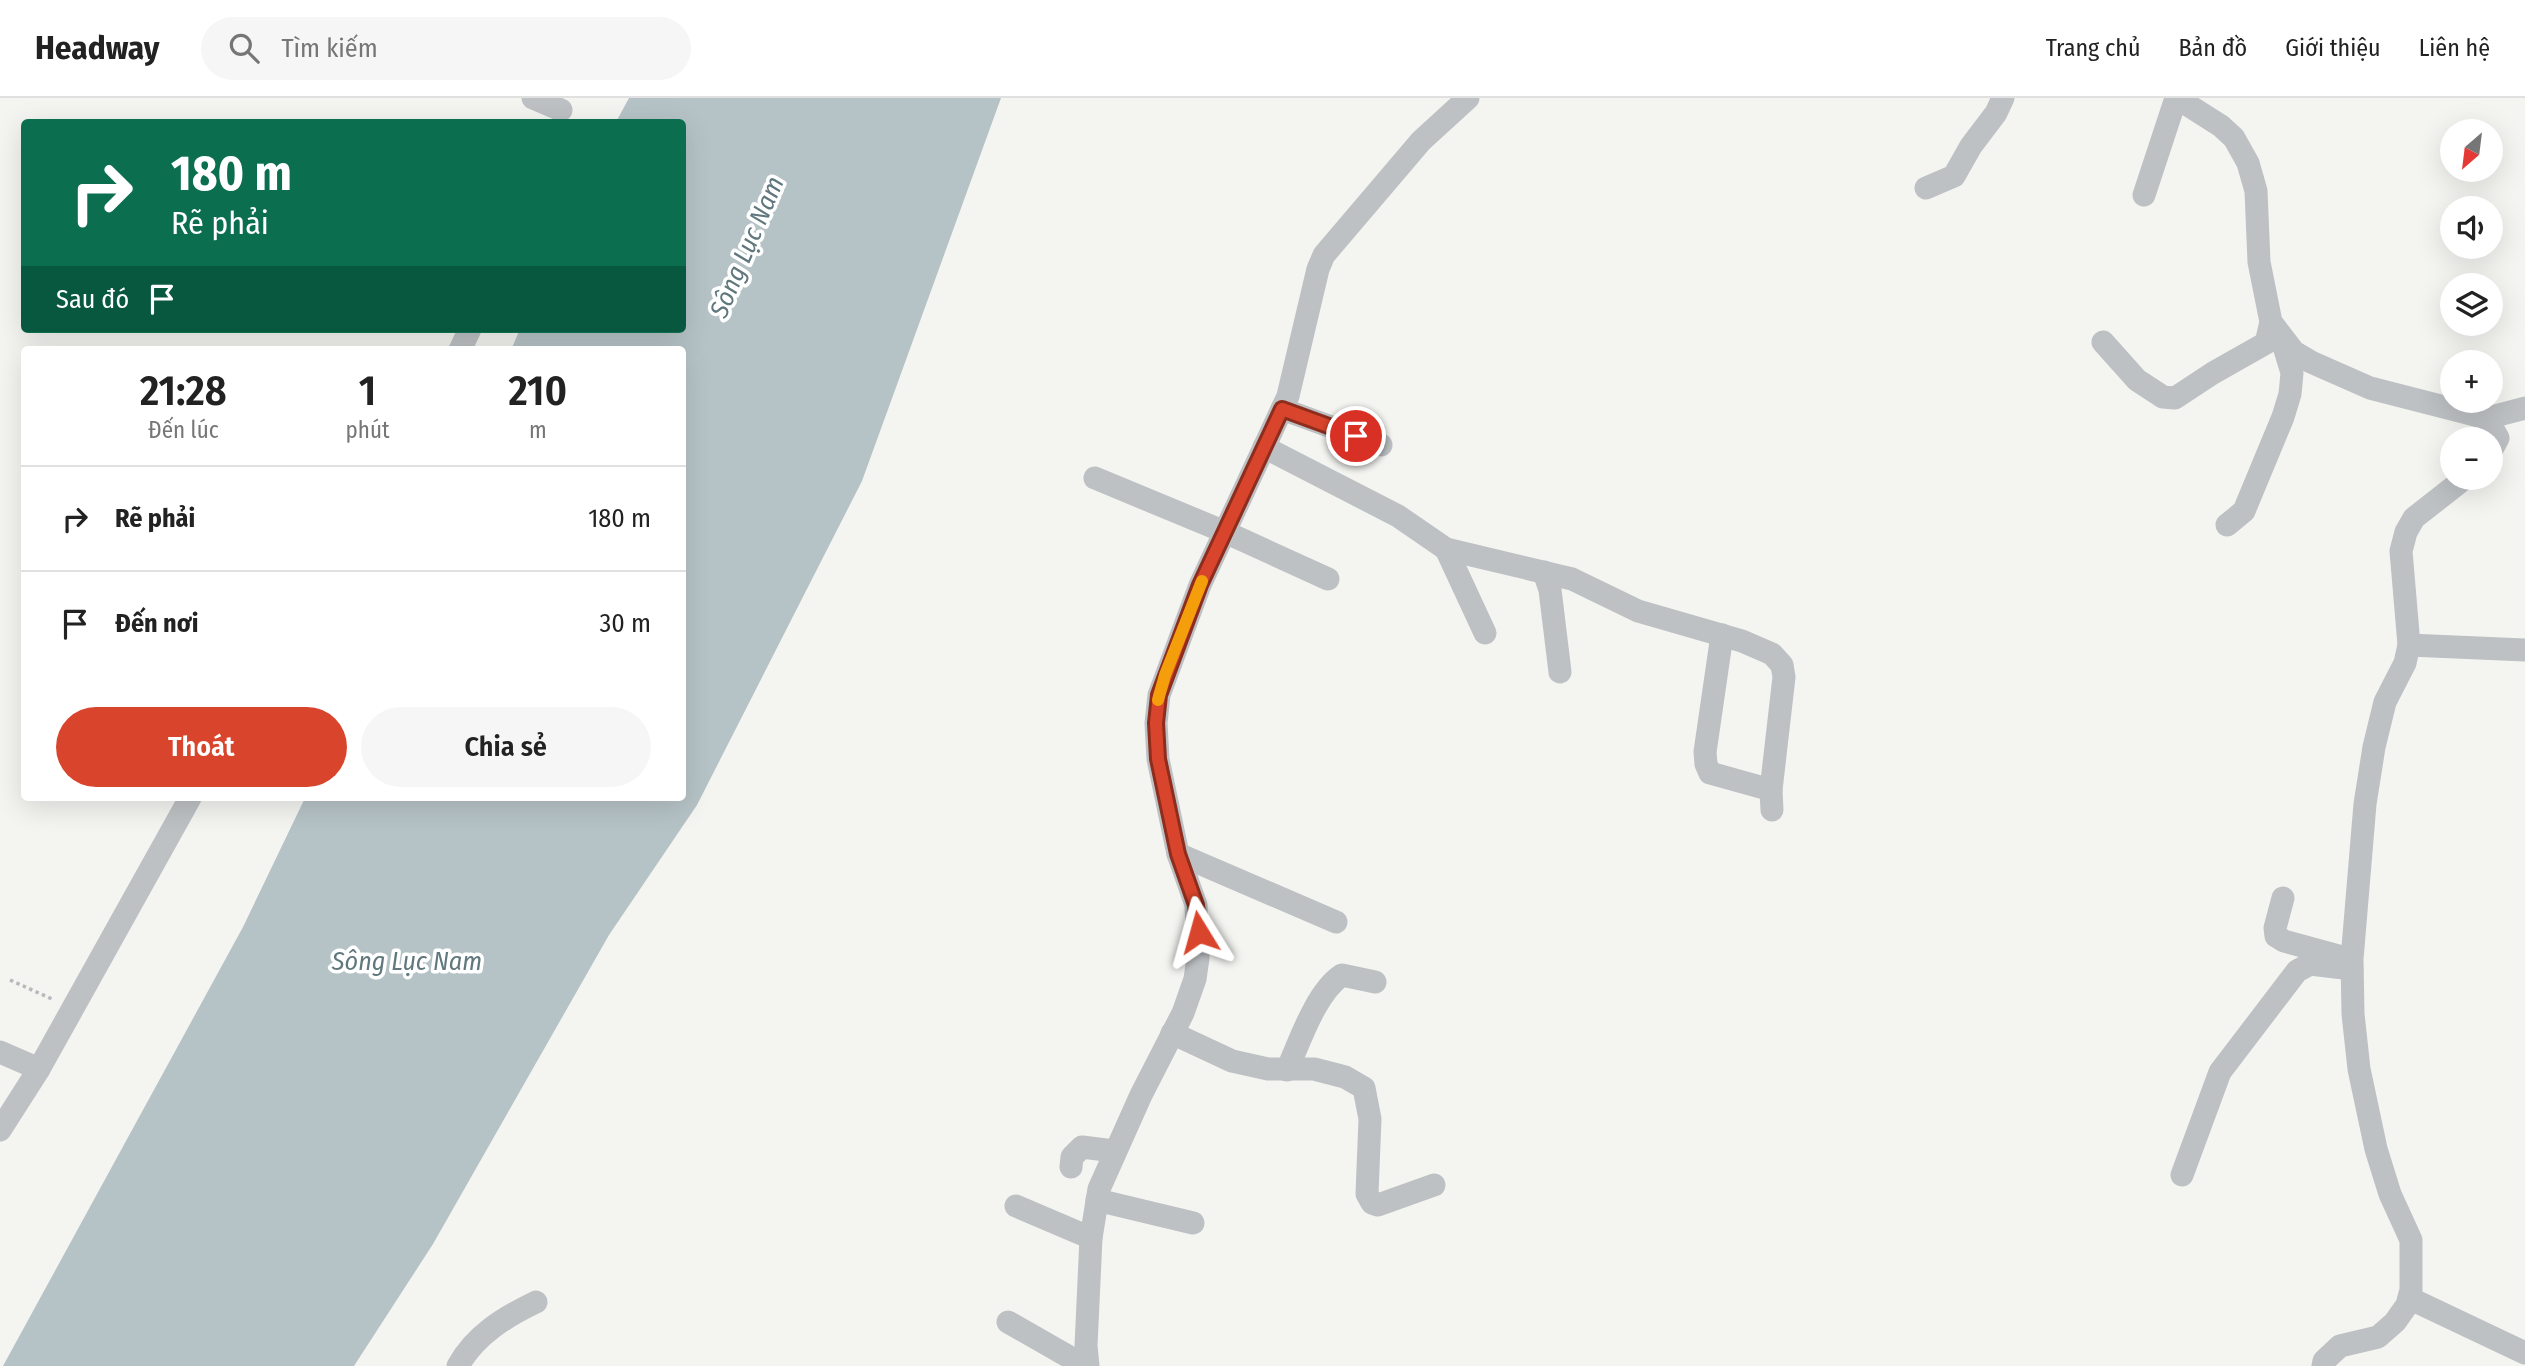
<!DOCTYPE html>
<html lang="vi">
<head>
<meta charset="utf-8">
<style>
  body { margin:0; font-family:"Fira Sans Condensed",sans-serif; background:#f6f6f6; color:#222; height:100vh; display:flex; flex-direction:column; font-size:26px; white-space:nowrap }
  * { box-sizing:border-box; margin:0 }
  p { font-size:23px; color:#767676 }
  .icon { flex:none; width:38px; height:38px; fill:none; stroke:currentColor; stroke-width:2; stroke-linecap:round; stroke-linejoin:round }
  .map { position:relative; flex:1; overflow:hidden }
  .side { position:absolute; left:21px; top:248px; width:665px; height:455px; display:flex; flex-direction:column; background:#fff; border-radius:7px; box-shadow:0 7px 28px #0002 }
  .side>* { flex:none }
  .hud { position:absolute; left:21px; top:21px; width:665px; height:214px; border-radius:7px; box-shadow:0 7px 28px #0002; background:#0b6e4f; color:#fff; overflow:hidden }
  .needle { width:46px; rotate:208deg }
  .tools { position:absolute; left:2440px; top:21px; display:grid; gap:14px }
  .tools a { display:grid; place-items:center; width:63px; height:63px; border-radius:50%; background:#fff; box-shadow:0 7px 28px #0002; font-size:35px }
  .pin { position:absolute; display:grid; place-items:center; width:60px; height:60px; color:#fff; margin:-30px; border:4px solid #fff; border-radius:50%; box-shadow:0 2px 7px #0007 }
  .me { position:absolute; width:77px; margin:-38px; rotate:352deg; stroke-linejoin:round; filter:drop-shadow(0 0 5px #0008) }
  .turn { display:flex; align-items:center; gap:24px; height:147px; padding:0 35px; font-size:32px }
  .turn .icon { width:91px; height:91px; stroke-width:2.5 }
  .turn b { display:block; font-size:49px; line-height:60px }
  .then { display:flex; align-items:center; height:66px; padding:0 35px; background:#0003; gap:14px; font-size:26px }
  .eta { display:flex; justify-content:space-evenly; align-items:center; height:119px; text-align:center }
  .eta b { font-size:42px; font-weight:600; line-height:49px }
  .primary-button { display:flex; gap:14px; margin-top:auto; padding:14px 35px }
  .primary-button a { flex:1; height:80px; border-radius:42px; background:#d9452c; color:#fff; font-size:28px; font-weight:600; line-height:80px; text-align:center }
  .primary-button a+a { background:#f6f6f6; color:#222 }
  ul { padding:0; list-style:none }
  li { display:flex; align-items:center; gap:21px; height:105px; padding:0 35px; border-top:2px solid #e0e0e0 }
  li div { flex:1 }
  li b { display:block; font-size:26px }
  li em { font-style:normal }
  header { display:flex; align-items:center; gap:42px; box-sizing:border-box; height:98px; padding:0 35px; background:#fff; border-bottom:2px solid #e0e0e0 }
  header strong { font-size:33px }
  nav { display:flex; gap:38px; margin-inline-start:auto; font-size:24px }
  .search { width:490px; height:63px; background:#f6f6f6; display:flex; align-items:center; gap:18px; box-sizing:border-box; padding:0 24px; border-radius:38px; color:#767676; font-size:26px }
  .map>svg:first-child { display:block }
  .water { fill:#b6c3c6 }
  .lines { fill:none; stroke-linecap:round; stroke-linejoin:round }
  .path { stroke:#b7babc; stroke-width:3.5; stroke-dasharray:3.5 3.5; stroke-linecap:butt }
  .minor { stroke:#bdc1c4; stroke-width:23 }
  .route-casing { stroke:#8d2d1d; stroke-width:18 }
  .route { stroke:#d9452c; stroke-width:12 }
  .slow { stroke:#f59e0b; stroke-width:12 }
  .labels { text-anchor:middle; dominant-baseline:central; stroke-width:7; stroke-linejoin:round; paint-order:stroke }
  .water-label { font-size:26px; font-style:italic; fill:#60787d; stroke:#fff }
</style>
</head>
<body>
<header>
<strong>Headway</strong>
<div class="search"><svg class="icon" aria-label="search" viewBox="0 0 24 24"><circle cx="10" cy="10" r="6"/><path d="M15 15l6 6"/></svg>Tìm kiếm</div>
<nav><a>Trang chủ</a><a>Bản đồ</a><a>Giới thiệu</a><a>Liên hệ</a></nav>
</header>
<div class="map">
<svg width="2525" height="1268" viewBox="0 0 2525 1268">
  <rect width="100%" height="100%" fill="#f4f4f1"/>
  <path class="water" d="M629,0H1001L862,383L697,707L609,837L433,1146L354,1268H3L243,829L305,700H682V252H511L520,231H682V24H616Z"/>
  <g class="lines">
    <path class="path" d="M10,882L52,901"/>
    <g class="minor">
      <path d="M533,0L561,12"/>
      <path d="M2177,0L2221,28L2234,40L2248,65L2256,93L2259,164L2271,224L2294,254L2311,264L2370,290L2487,320L2525,310"/>
      <path d="M1926,90L1954,78L1971,48L1996,15L2003,0"/>
      <path d="M2144,97L2176,0"/>
      <path d="M2103,244L2137,282L2163,299L2175,300L2213,275L2266,245L2271,224"/>
      <path d="M460,252L470,231"/>
      <path d="M1282,311L1381,347"/>
      <path d="M2487,320L2498,340L2490,355"/>
      <path d="M1264,349L1398,418L1446,451L1572,481L1638,513L1742,543L1772,556L1782,567L1784,579L1771,692L1772,712"/>
      <path d="M1095,380L1225,434L1328,481"/>
      <path d="M2227,427L2244,413L2283,319L2290,296L2292,275L2282,242"/>
      <path d="M1446,451L1485,535"/>
      <path d="M1544,474L1550,492L1560,574"/>
      <path d="M1722,537L1705,654L1706,666L1710,675L1771,692"/>
      <path d="M2409,547L2525,552"/>
      <path d="M1178,756L1336,824"/>
      <path d="M2283,800L2275,830L2276,838L2284,843L2339,858"/>
      <path d="M1172,935L1232,963L1268,971H1314L1345,979L1364,990L1370,1021L1367,1096L1372,1105L1378,1107L1434,1087"/>
      <path d="M0,954L39,971"/>
      <path d="M1287,972C1300,943 1316,894 1342,877L1375,884"/>
      <path d="M0,1032L39,971L190,700"/>
      <path d="M1071,1069L1072,1059L1082,1049L1114,1053"/>
      <path d="M2182,1077L2220,974L2297,873L2310,866L2352,871"/>
      <path d="M1097,1102L1193,1125"/>
      <path d="M1016,1108L1091,1140"/>
      <path d="M2409,1200L2525,1255"/>
      <path d="M1008,1224L1085,1268"/>
      <path d="M458,1268C475,1237 505,1219 536,1204"/>
      <path d="M1088,1268L1086,1248L1091,1140L1099,1091L1141,997L1183,915L1195,881L1198,860L1196,807L1178,756L1158,661L1156,625L1159,597L1200,487L1288,298L1318,171L1324,157L1421,43L1468,0"/>
      <path d="M2323,1268L2324,1263L2340,1248L2378,1239L2395,1224L2407,1207L2411,1192V1142L2390,1096L2376,1051L2359,971L2353,916L2352,861L2365,706L2374,649L2385,604L2405,565L2409,547L2401,453L2406,434L2414,420L2465,380"/>
    </g>
  </g>
  <g class="lines">
    <g class="route-casing">
      <path id="route" d="M1199,834L1196,807L1178,756L1158,661L1156,625L1159,597L1200,487L1282,311L1356,338"/>
    </g>
    <use href="#route" class="route"/>
    <path class="slow" d="M1158,602L1165,577L1202,483"/>
  </g>
  <g class="labels">
    <g class="water-label">
      <text transform="translate(747 149) rotate(-67)">Sông Lục Nam</text>
      <text x="407" y="863">Sông Lục Nam</text>
    </g>
  </g>
</svg>
<div class="tools">
<a><svg class="needle" viewBox="-14 -14 28 28"><path d="M0-13l5 13h-10z" fill="#e53935"/><path d="M0 13l5-13h-10z" fill="#767676"/></svg></a>
<a><svg class="icon" aria-label="sound" viewBox="0 0 24 24"><path d="M4 9h4l5-4v14l-5-4H4zM17 9q2 3 0 6"/></svg></a>
<a><svg class="icon" aria-label="layers" viewBox="0 0 24 24"><path d="M12 4l9 5-9 5-9-5zM3 14l9 5 9-5"/></svg></a>
<a>+</a>
<a>−</a>
</div>
<div class="pin" style="left:1356px;top:338px;background:#d93025"><svg class="icon" aria-label="arrive" viewBox="0 0 24 24"><path d="M6 21V4h12l-3 4 3 4H6"/></svg></div>
<svg class="me" style="left:1199px;top:834px" viewBox="-20 -20 40 40"><path d="M0-17L14 15 0 8-14 15z" fill="#d9452c" stroke="#fff" stroke-width="4"/></svg>
<div class="hud">
<div class="turn"><svg class="icon" aria-label="right" viewBox="0 0 24 24"><path d="M7 20v-9h11M14 6l5 5-5 5"/></svg><div><b>180 m</b>Rẽ phải</div></div>
<div class="then">Sau đó<svg class="icon" aria-label="arrive" viewBox="0 0 24 24"><path d="M6 21V4h12l-3 4 3 4H6"/></svg></div>
</div>
<section class="side">
<div class="eta">
<div><b>21:28</b><p>Đến lúc</p></div>
<div><b>1</b><p>phút</p></div>
<div><b>210</b><p>m</p></div>
</div>
<ul>
<li><svg class="icon" aria-label="right" viewBox="0 0 24 24"><path d="M7 20v-9h11M14 6l5 5-5 5"/></svg><div><b>Rẽ phải</b></div><em>180 m</em></li>
<li><svg class="icon" aria-label="arrive" viewBox="0 0 24 24"><path d="M6 21V4h12l-3 4 3 4H6"/></svg><div><b>Đến nơi</b></div><em>30 m</em></li>
</ul>
<div class="primary-button"><a>Thoát</a><a>Chia sẻ</a></div>
</section>
</div>
</body>
</html>
